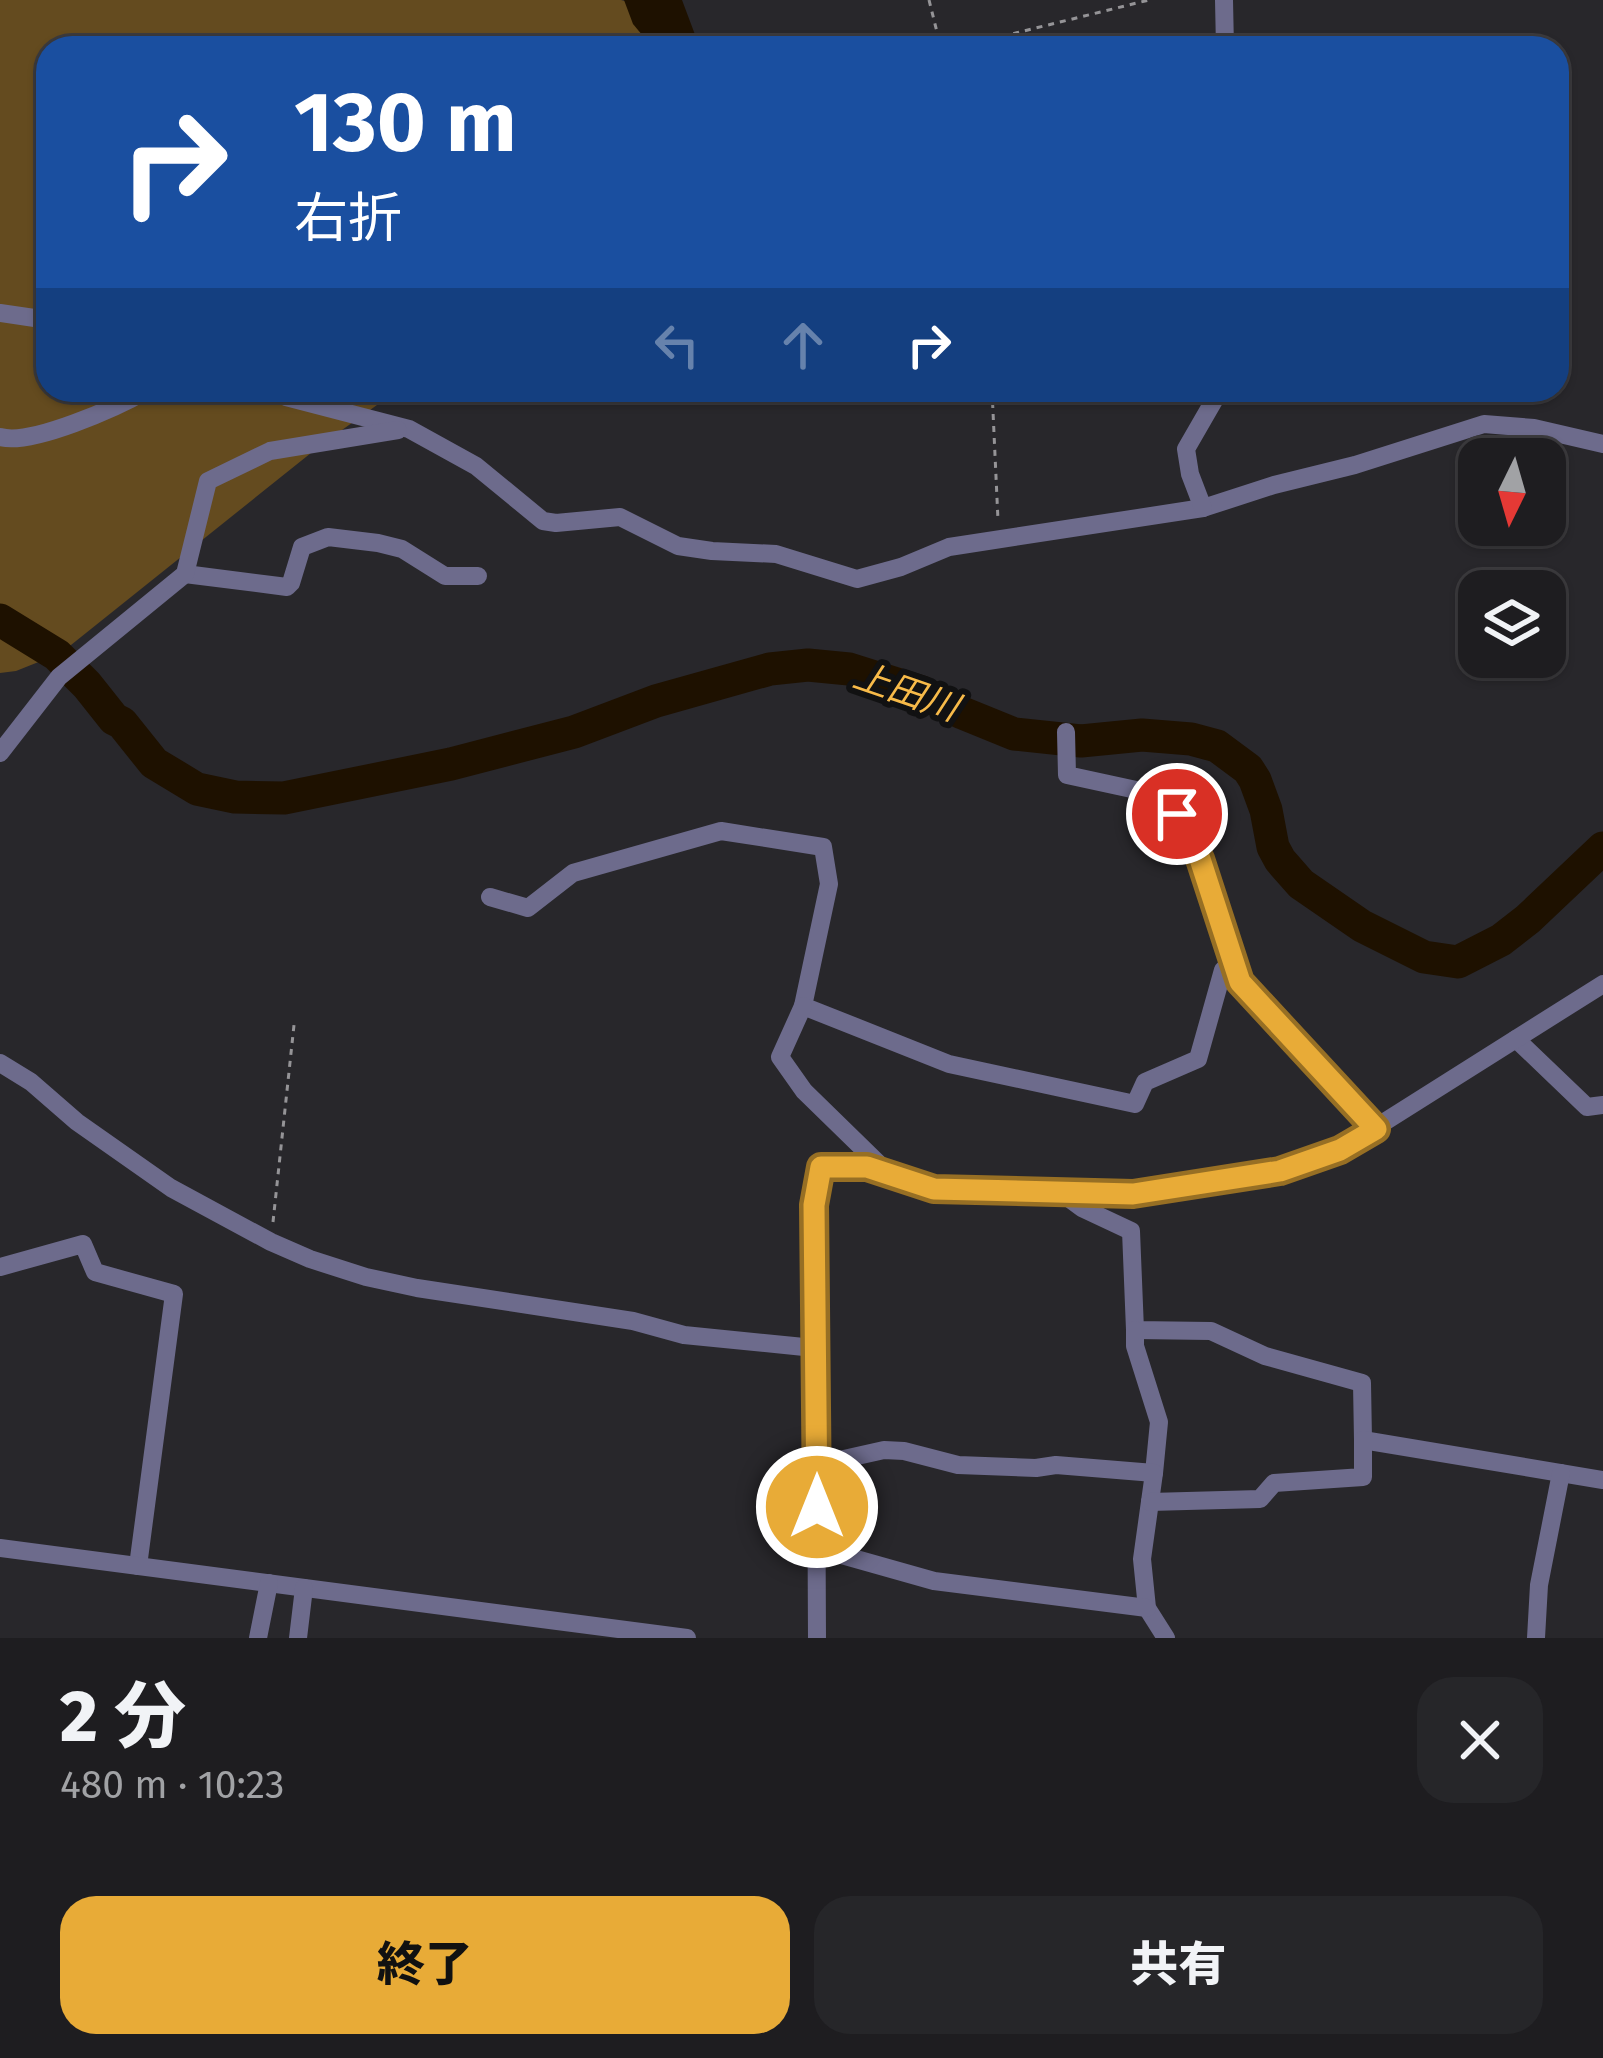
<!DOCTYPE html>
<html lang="ja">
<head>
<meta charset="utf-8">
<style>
  body { margin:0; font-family:"Fira Sans","Noto Sans JP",sans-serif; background:#262629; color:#f1f3f6; height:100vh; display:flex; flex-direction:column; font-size:45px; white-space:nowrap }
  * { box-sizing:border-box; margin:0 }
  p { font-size:39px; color:#a1a2a5 }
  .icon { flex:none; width:66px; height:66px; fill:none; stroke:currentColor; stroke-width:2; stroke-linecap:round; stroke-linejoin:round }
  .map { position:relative; height:1638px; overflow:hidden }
  .sheet { display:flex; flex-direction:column; background:#1e1d20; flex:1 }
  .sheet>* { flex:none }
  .banner { position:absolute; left:36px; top:36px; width:1533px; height:366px; border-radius:36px; box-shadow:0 3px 9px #0004,0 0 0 3px #3c3b3e; background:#1a4fa0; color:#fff; overflow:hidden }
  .needle { width:78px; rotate:185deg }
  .fabs { position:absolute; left:1458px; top:438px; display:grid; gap:24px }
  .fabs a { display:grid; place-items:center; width:108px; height:108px; border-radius:24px; background:#1e1d20; box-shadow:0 3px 9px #0004,0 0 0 3px #3c3b3e; font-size:60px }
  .pin { position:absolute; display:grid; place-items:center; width:102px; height:102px; color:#fff; margin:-51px; border:6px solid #fff; border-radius:50%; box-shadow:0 3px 12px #0007 }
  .me { position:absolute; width:132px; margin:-66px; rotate:0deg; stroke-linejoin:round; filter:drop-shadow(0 0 9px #0008) }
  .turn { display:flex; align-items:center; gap:42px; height:252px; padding:0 60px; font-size:54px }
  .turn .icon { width:156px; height:156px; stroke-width:2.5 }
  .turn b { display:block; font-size:84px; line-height:102px }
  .lanes { display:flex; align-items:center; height:114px; padding:0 60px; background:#0003; justify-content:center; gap:60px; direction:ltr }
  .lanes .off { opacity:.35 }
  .round { display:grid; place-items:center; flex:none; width:126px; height:126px; border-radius:36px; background:#262629 }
  .head { display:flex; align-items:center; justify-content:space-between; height:204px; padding:0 60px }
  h1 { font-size:72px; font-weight:800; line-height:90px }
  .cta { display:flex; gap:24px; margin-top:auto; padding:24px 60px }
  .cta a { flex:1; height:138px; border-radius:36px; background:#e8ab37; color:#111; font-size:48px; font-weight:800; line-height:138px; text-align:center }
  .cta a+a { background:#262629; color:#f1f3f6 }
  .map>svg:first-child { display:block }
  .forest { fill:#644b1f }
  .water { fill:#1e1100 }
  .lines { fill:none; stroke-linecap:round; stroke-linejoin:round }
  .river { stroke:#1e1100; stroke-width:33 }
  .path { stroke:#959497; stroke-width:3; stroke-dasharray:6 6; stroke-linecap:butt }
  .minor { stroke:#6d6b8c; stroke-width:18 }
  .route-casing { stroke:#976f24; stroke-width:30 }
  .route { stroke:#e8ab37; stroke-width:21 }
  .labels { text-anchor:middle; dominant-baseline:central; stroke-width:12; stroke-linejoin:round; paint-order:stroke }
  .water-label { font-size:36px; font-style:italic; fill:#f7ba49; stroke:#111112 }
</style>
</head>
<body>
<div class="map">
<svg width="1603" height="1638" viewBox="0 0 1603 1638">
  <rect width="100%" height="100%" fill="#28272b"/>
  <path class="forest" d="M0,0H621L628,2L653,48H48V390H398L321,445L61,653L16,671L0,673Z"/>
  <path class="water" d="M624,0H682L700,48H653L633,24Z"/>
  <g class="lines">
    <path class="river" d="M0,620L57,655L87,685L114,719L122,723L154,763L197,789L235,797L284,798L451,764L574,732L656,701L770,669L808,665L849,669L922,692L960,712L1014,734L1081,741L1142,735L1191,739L1217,746L1248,769L1255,780L1266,810L1273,847L1280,860L1301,884L1362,926L1424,957L1458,962L1501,940L1528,919L1603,848"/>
    <g class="path">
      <path d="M929,0L941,48"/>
      <path d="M955,48L1149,0"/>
      <path d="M992,390L998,520"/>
      <path d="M273,1222L294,1025"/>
    </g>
    <g class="minor">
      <path d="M1224,0L1225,48"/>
      <path d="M0,313L48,320"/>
      <path d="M274,390L286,397L409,429L476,466L543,521L556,523L620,517L678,546L712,551L776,554L857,579L901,567L949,547L1203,508L1274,485L1355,465L1484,424L1534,428L1603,444"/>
      <path d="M0,437C31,446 118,407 147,390"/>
      <path d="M1203,508L1190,474L1186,449L1220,390"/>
      <path d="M185,574L287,587L291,583L302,547L328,537L378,543L402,549L445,576H478"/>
      <path d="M1066,732L1067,775L1150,793L1177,814L1200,859L1240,981L1376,1128"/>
      <path d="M0,753L59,677L185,574L208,481L270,451L398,430"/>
      <path d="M490,897L528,908L573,873L721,831L823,847L829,884L803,1006L949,1064L1135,1104L1145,1082L1198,1059L1223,970L1233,962"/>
      <path d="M803,1006L780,1057L804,1091L886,1171"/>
      <path d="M1516,1039L1587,1107L1603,1105"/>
      <path d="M0,1063L31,1082L77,1122L171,1188L271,1242L310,1259L366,1277L417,1288L633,1321L684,1335L814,1348"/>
      <path d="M1063,1194L1082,1208L1131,1231L1135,1330L1211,1331L1265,1356L1362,1383L1363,1440"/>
      <path d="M0,1267L83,1244L95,1272L174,1294L138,1566"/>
      <path d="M1135,1330V1346L1159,1422L1154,1473"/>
      <path d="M817,1465L884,1450L904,1451L958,1465L1036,1468L1056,1465L1154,1473L1142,1559L1147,1608L1166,1638"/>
      <path d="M1150,1502L1260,1499L1274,1483L1363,1477V1440L1603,1480"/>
      <path d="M0,1548L687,1638"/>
      <path d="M817,1548L934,1581L1147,1608"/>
      <path d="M258,1638L269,1583"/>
      <path d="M298,1638L304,1588"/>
      <path d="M817,1638L815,1205L821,1167H867L934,1189L1133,1194L1280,1171L1340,1150L1603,984"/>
      <path d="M1536,1638L1539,1585L1561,1473"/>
    </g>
  </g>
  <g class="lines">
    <g class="route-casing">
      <path id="route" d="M817,1507L814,1205L821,1167H867L934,1189L1133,1194L1280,1171L1340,1150L1376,1129L1240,982L1200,859L1177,814"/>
    </g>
    <use href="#route" class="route"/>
  </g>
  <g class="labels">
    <g class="water-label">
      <text transform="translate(906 692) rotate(19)">上田川</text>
    </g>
  </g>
</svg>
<div class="fabs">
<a><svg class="needle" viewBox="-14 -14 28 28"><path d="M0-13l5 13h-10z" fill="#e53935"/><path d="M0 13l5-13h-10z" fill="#a1a2a5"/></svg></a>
<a><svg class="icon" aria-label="layers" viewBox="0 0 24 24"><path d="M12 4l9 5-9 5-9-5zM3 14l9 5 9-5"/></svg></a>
</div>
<div class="pin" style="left:1177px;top:814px;background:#d93025"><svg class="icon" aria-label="arrive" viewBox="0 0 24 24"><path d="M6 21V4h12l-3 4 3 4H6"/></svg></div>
<svg class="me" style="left:817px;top:1507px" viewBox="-20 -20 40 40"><circle r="17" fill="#e8ab37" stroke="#fff" stroke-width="3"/><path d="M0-11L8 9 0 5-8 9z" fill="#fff"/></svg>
<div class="banner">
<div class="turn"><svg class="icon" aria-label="right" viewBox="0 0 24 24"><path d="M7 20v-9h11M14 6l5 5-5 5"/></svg><div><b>130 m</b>右折</div></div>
<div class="lanes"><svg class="icon off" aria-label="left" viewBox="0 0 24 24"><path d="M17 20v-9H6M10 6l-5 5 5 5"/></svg><svg class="icon off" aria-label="ahead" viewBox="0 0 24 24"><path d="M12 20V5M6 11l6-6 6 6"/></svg><svg class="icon" aria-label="right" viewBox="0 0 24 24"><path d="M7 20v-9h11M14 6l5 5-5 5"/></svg></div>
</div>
</div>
<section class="sheet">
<div class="head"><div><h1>2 分</h1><p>480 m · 10:23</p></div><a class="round"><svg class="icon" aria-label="close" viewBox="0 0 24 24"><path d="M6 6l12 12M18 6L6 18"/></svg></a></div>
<div class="cta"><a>終了</a><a>共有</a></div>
</section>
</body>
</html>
